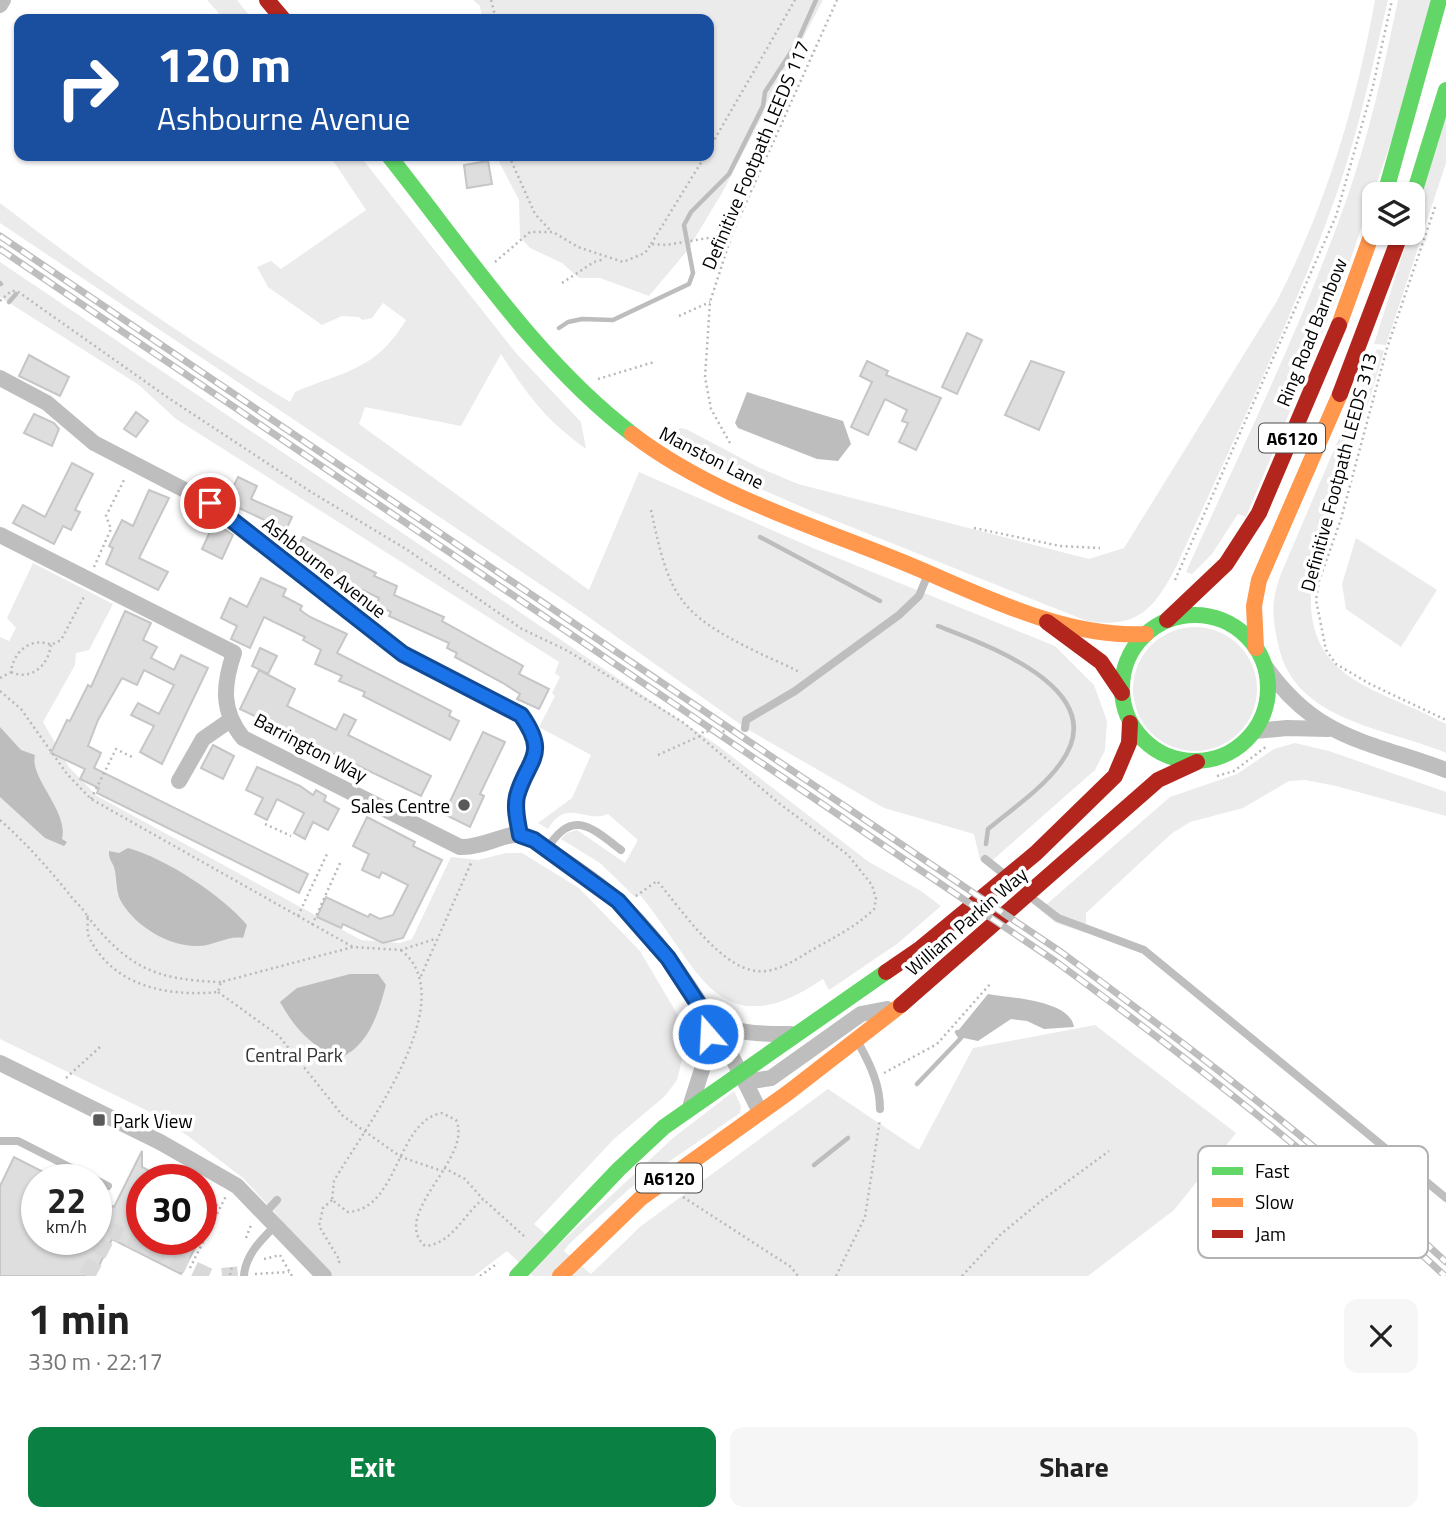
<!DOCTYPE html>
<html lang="en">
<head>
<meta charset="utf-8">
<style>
  body { margin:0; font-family:"Titillium Web",sans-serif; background:#f6f6f6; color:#222; height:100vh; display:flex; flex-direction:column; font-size:26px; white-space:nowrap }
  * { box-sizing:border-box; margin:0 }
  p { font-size:23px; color:#767676 }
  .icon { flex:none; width:38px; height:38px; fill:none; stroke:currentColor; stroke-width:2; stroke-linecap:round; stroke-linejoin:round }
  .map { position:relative; height:1276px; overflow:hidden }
  .panel { display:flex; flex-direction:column; background:#fff; flex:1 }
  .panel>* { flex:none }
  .banner { position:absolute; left:14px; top:14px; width:700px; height:147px; border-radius:14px; box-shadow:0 2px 5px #0004; background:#1a4fa0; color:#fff; overflow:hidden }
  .fabs { position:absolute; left:1362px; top:182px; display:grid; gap:14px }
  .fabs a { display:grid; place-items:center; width:63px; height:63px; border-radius:14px; background:#fff; box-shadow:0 2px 5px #0004; font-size:35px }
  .speed { position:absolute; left:21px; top:1164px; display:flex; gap:14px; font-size:35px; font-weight:700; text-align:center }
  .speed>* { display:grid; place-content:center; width:91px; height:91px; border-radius:50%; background:#fff; box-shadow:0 2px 5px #0004; line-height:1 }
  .speed small { font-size:18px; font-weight:400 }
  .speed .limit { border:10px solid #d22; background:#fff; color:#111 }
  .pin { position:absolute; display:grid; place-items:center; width:60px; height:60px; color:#fff; margin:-30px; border:4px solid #fff; border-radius:50%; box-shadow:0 2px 7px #0007 }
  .me { position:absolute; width:77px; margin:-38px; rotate:341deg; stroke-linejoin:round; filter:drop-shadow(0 0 5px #0008) }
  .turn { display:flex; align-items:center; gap:24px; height:147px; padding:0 28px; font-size:32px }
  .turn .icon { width:91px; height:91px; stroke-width:2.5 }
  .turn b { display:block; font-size:49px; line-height:60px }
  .round { display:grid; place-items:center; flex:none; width:74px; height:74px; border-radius:14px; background:#f6f6f6 }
  .overview { display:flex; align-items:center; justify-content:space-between; height:119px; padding:0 28px }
  h1 { font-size:42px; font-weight:700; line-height:52px }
  .cta { display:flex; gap:14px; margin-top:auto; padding:14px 28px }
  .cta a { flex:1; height:80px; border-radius:14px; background:#0b8043; color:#fff; font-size:28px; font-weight:700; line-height:80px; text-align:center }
  .cta a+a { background:#f6f6f6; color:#222 }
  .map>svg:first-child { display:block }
  .green { fill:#ebebeb }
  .water { fill:#bdbdbd }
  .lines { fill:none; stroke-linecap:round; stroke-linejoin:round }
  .stream { stroke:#bdbdbd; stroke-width:4.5 }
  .building { fill:#dedede; stroke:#c6c6c6; stroke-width:2 }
  .street-tunnel { stroke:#d9d9d9; stroke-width:16; stroke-dasharray:16 8; stroke-linecap:butt }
  .path { stroke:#b9b9b9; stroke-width:2.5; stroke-dasharray:2 3.5; stroke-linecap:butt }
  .lane { stroke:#bebebe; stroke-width:8 }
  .street { stroke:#bebebe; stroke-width:16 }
  .fast { stroke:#63d668; stroke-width:16 }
  .slow { stroke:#ff974d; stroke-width:16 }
  .jam { stroke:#b3261e; stroke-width:16 }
  .rail-casing { stroke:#bebebe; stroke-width:7 }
  .rail { stroke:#fff; stroke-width:4.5; stroke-dasharray:13; stroke-linecap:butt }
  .route-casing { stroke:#114b97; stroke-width:18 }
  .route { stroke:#1a73e8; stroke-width:12 }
  .poi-dot { fill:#595959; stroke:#fff; stroke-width:2.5 }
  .labels { text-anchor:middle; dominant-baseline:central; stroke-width:7; stroke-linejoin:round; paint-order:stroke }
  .shield { fill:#fff; stroke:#4c4c4c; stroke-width:2 }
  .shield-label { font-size:18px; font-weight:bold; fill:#000 }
  .street-label { font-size:19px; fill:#000; stroke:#fff }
  .poi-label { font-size:19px; fill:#000; stroke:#fff; text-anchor:end }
  .park-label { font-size:19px; fill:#313131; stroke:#fff }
  .key { fill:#fff; stroke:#b2b2b2; stroke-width:2 }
  .key-label { font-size:19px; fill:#000 }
</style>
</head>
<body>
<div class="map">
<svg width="1446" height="1276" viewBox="0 0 1446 1276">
  <rect width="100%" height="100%" fill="#fff"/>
  <g class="green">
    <path d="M207,0H237L252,19H224Z"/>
    <path d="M473,0H823L722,193L687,251L649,296L600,278H579L562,263L530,248L520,237L519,200L496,156H709V19H482L480,6Z"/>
    <path d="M1375,0H1388C1373,64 1359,128 1338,190C1293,319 1232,443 1176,567C1154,609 1138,629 1087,621L816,513L740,480L672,443L671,435L680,428L686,429L758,467L798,484L1089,559L1124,548L1277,301C1326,205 1356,106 1375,0Z"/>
    <path d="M1398,0H1431L1395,130L1339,293L1246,517L1238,514L1212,554L1192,574L1186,572C1241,450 1301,328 1346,201C1369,136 1384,67 1398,0Z"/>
    <path d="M1446,117V163L1386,345L1374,344Z"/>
    <path d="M330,156H360L516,353L581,422L586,449C544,418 529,397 501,354L461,426L365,407L359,424L589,590L639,472L813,548L1055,646L1094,685L1107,721L1105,750L1095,770L987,865L980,860L974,834L884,808L747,729L580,611L0,223V203C93,275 189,341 290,402L295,392C345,371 376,370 406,320L383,303L372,318L362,320L359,317L342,316L322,325L268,287L257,267L271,261L281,269L366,210Z"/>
    <path d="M0,262L717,745L869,862L921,891L941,906L897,944L829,990L823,979C717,1051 699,966 640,895L636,898L600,863L561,839L567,833L577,830L625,863L638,840L608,814C586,824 567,797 548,829L538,823L572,798L591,755L539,727L555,696L552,693L560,677L555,673L559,662L176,419L139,385L0,297Z"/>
    <path d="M1377,349L1384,351L1311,593C1307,682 1382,689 1446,724V753C1385,727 1294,722 1278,644C1272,615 1271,604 1280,576Z"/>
    <path d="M1356,538L1437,590L1401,647L1346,609L1342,584Z"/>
    <path d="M33,563L113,604L89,650L76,653L75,665L43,722L69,767L97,796L361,940L400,943L412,939L451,857L478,860L506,853H522L579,888L640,951L683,1024V1056L677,1080L665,1096L614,1139L534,1224L558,1245L673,1138L734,1091L741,1106L740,1113L629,1189L569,1244L564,1251L591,1274L641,1226L828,1089L919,1150L973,1048L1095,1025L1236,1133L1174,1210L1088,1276H533L507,1251L474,1276H324L277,1215L243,1178L188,1136L152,1113L0,1039V637L9,641L16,628L7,618Z"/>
    <circle cx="1195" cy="689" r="62"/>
    <path d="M1295,743L1329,751L1446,792V816L1336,786L1305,780L1289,781L1243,808L1190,822L1171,834L1086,913V933L1056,923L1040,910L1170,797L1237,774L1274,749Z"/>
  </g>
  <g class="water">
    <path d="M747,392L843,421L851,444L838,461L817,459L738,428L735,423Z"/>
    <path d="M0,727L21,750L35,755C29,778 69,811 62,839L67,842L64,846L45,838L0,797Z"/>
    <path d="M128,848C165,858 223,896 247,925L243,938C228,935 212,947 196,946C168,946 136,926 122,903C116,894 117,882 115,871C114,863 108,860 109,851L119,853Z"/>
    <path d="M350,974H378L386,985C378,1014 369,1045 340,1058C312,1047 295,1029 280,1002L297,988Z"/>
    <path d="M988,994C1010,998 1070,1000 1074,1027L1044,1029L1027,1021L1011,1019L978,1041L959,1037L957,1032Z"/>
  </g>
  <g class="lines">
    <g class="stream">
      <path d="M0,283L1,284"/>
      <path d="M9,302L16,294"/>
      <path d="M559,328L568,322L582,319L613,320L689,284L693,273L684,225L691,212L729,174L763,106L765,92L797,43L816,0"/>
      <path d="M760,537L880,601"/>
      <path d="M938,626C986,645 1116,690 1060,764C1042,789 1012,809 988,829L986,844"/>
      <path d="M917,1084L961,1038L957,1032"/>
      <path d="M814,1165L848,1138"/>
    </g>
  </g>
  <g class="building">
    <path d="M488,161L492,184L467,188L464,165Z"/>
    <path d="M967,333L982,340L957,394L942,387Z"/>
    <path d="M29,355L69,377L60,396L19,376Z"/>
    <path d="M867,361L888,371L886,375L941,398L916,450L899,442L908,423L902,421L907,410L885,399L868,435L851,427L872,382L860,376Z"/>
    <path d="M1031,361L1064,372L1039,430L1005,415Z"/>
    <path d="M136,412L148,421L136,437L124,429Z"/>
    <path d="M34,414L54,423L59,429L52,446L24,433Z"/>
    <path d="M72,463L93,474L75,510L80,512L71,530L63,526L54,544L13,523L23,505L45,517Z"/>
    <path d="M238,477L257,486L251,499L292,517L286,530L226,502Z"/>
    <path d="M149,490L169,498L139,558L168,572L158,590L106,564L113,548L109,546L122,520L133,526Z"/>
    <path d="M214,523L233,535L222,559L202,549Z"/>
    <path d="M303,537L376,573L374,576L397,586L394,595L444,617L442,621L523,666L519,674L549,689L539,709L517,699L520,694L503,683L455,657L457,653L447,648L449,643L389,616L391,612L376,605L379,598L310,564L312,561L295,553Z"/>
    <path d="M261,578L286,589L283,596L302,606L300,610L310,617L347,634L337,653L451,711L449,716L459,721L450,740L363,696L365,692L339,681L342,676L315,664L321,650L303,640L305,637L264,617L250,648L231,639L237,626L221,618L230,598L247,607Z"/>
    <path d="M125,611L151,623L143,640L157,647L151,658L174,670L181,655L208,668L162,764L140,752L154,726L131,715L138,703L159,714L174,685L144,670L137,685L122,678L98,720L88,746L101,753L94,768L308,874L299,893L97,793L99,788L80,779L85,769L51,753L67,720L70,721L88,685L91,687Z"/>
    <path d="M260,648L277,656L268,674L252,666Z"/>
    <path d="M259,670L295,689L287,706L336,730L344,714L356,720L348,735L431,776L421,796L240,709Z"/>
    <path d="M483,732L505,742L480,794L484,796L470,827L444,814Z"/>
    <path d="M213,745L234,756L223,779L201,768Z"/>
    <path d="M257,767L300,786L313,795L316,790L326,796L324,801L339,809L328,830L313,822L305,839L294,833L304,813L277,799L267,820L255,814L263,798L246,790Z"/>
    <path d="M367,817L415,842L413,846L442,860L403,938L383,943L343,924L341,928L317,917L326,897L368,917L370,914L380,919L393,915L408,885L382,872L379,878L362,870L369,854L353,846Z"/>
    <path d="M142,1151V1167L166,1180H142V1239H200L181,1274L112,1239L94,1276H0V1186L14,1157L59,1180H37V1239H96V1198L114,1207Z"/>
    <path d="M201,1197L217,1205L201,1236Z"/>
  </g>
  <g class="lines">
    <g class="street-tunnel">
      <path d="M87,1276L111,1230L209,1276"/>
      <path d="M222,1276L244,1274"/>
    </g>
    <g class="path">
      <path d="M491,0L496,19"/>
      <path d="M709,149L795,0"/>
      <path d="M509,156L535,214L551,231"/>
      <path d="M1435,207L1387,348L1341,519L1319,581L1316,600L1326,650L1336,664L1370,684L1446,720"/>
      <path d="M651,244L705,156"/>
      <path d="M495,262L530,232H553L578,247L623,262L645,253L651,244L666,245L732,234"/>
      <path d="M562,283L594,262L605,259"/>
      <path d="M0,301L11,291H17L170,399L311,492L406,549L522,629L568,651L684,723L780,804L848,855L872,885L876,899L874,909C856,927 833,938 810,951C797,959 782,969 766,971C725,977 681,908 657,881L636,896"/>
      <path d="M679,316L710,302"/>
      <path d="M598,379L654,362"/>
      <path d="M730,443L711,409L705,377L710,302L732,234L837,0"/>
      <path d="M651,510C669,595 677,613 757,652C771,659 787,665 801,673"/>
      <path d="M974,528L1060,546L1100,548"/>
      <path d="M94,567L111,529L106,516L125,478"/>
      <path d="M1175,580L1336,216L1373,86L1392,0"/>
      <path d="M11,672C31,681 48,666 51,645"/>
      <path d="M0,678L11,672C13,652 31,636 51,645L61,640L85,595"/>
      <path d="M0,691L21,709L67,774L91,799L353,947"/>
      <path d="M658,755L700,736L704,731L718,733L735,728"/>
      <path d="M1217,776L1234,771L1267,746"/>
      <path d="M91,799L116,749L134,758"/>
      <path d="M0,820C26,843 48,868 70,895C74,901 84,909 87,916C89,922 86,930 89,937C113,987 169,997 218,992L221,982L353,947L401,950L435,939"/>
      <path d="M265,824L291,836"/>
      <path d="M87,916C128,967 154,980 221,982"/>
      <path d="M298,916L327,854"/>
      <path d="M312,925L341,861"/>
      <path d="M401,950C465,1001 362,1131 334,1181L332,1200L348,1212C399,1209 396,1121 442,1113L456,1120C474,1158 389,1214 425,1246C452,1244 464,1214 483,1199L524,1236"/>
      <path d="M421,976L472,861"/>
      <path d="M218,992L279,1036L343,1116L401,1157L442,1171"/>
      <path d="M884,1073L937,1044L991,983"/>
      <path d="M66,1078L100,1047"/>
      <path d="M444,1168L465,1179L482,1198"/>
      <path d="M683,1197L791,1267L798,1276"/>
      <path d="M332,1200L323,1208L319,1226L340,1261L336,1265"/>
      <path d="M246,1238L251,1225"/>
      <path d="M264,1259L280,1255L292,1276"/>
      <path d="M190,1268L226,1196"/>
      <path d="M255,1274L289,1272"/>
      <path d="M230,1275L232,1266"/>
      <path d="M480,1276L498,1263"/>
      <path d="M836,1276L865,1217L880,1119"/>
      <path d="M962,1276L1001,1234L1041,1201L1109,1151"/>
    </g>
    <g class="lane">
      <path d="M745,728L746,720L795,691L899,615L919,596L928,574"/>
      <path d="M547,849C572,808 591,827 621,850"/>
      <path d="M985,859L1004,874"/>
      <path d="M1032,898L1058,918L1144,950L1446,1198"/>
      <path d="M860,1046C871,1066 880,1086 880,1109"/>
      <path d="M0,1141H18L95,1180"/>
      <path d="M96,1180L108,1186"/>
      <path d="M265,1213L277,1200"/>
      <path d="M244,1276C245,1255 262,1239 276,1225"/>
    </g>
    <g class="street">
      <path d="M0,5L3,0"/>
      <path d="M0,378L47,403L94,443L210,503L403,654L521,715C550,755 527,759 517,796C514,809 518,822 520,835"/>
      <path d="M0,535L234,653C223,685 221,711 243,738L460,847C483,848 506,832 521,835C536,838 550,851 562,859C581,872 601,885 618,901C676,955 726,1041 760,1112"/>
      <path d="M1265,666C1317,740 1368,741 1446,770"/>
      <path d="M1255,731L1287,728L1328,729"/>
      <path d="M179,781L203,739L229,721"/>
      <path d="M709,1017C732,1035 763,1034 791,1034"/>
      <path d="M0,1063L160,1142L237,1186L324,1276"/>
      <path d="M745,1082L771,1078L861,1014L887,1009"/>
      <path d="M691,1104L706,1057L705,1021"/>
    </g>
    <g class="fast">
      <path d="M389,156C464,250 536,361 632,434"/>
      <path d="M1385,194L1439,0"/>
      <path d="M1412,200L1446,90"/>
      <circle cx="1195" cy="688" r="73"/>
      <path d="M517,1276L619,1169L664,1127L886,972"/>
    </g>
    <g class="slow">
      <path d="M1339,325L1374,228"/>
      <path d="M632,434C709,493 805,523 895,559C973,590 1060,639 1146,634"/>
      <path d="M1256,648L1254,606L1259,580L1340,394"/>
      <path d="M560,1276L641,1198L789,1092L901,1005"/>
    </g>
    <g class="jam">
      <path d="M267,0L283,19"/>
      <path d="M1340,394L1401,233"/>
      <path d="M1167,620L1226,564L1259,513L1339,325"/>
      <path d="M1047,622L1101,662L1122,693"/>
      <path d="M886,972L921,948L1036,853L1115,776L1129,743L1130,723"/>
      <path d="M901,1005L1158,780L1197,762"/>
    </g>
    <g class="rail-casing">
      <g id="rail">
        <path d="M0,236L1061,952C1194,1050 1325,1150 1446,1262"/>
        <path d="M0,249L1055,961C1190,1060 1322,1162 1445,1276"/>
      </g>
    </g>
    <use href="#rail" class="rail"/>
  </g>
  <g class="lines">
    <g class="route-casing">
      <path id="route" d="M210,503L403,654L521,715C550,756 527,759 517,796C514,809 518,822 520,835L534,840L618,901L668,958L704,1013L708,1034"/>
    </g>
    <use href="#route" class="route"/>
  </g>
  <g class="poi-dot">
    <circle cx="464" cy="805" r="7"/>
    <rect x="92" y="1113" width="14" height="14" rx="3.5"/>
  </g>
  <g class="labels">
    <g class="shield">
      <rect x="1259" y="423.5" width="66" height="29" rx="5"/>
      <rect x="636" y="1163.5" width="66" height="29" rx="5"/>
    </g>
    <g class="shield-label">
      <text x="1292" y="438">A6120</text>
      <text x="669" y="1178">A6120</text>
    </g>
    <g class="street-label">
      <text transform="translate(755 155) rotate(-67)">Definitive Footpath LEEDS 117</text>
      <text transform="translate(1311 332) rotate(-68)">Ring Road Barnbow</text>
      <text transform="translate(712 457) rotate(27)">Manston Lane</text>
      <text transform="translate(1338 472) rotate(-75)">Definitive Footpath LEEDS 313</text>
      <text transform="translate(325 567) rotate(38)">Ashbourne Avenue</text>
      <text transform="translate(311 747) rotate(28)">Barrington Way</text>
      <text transform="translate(966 921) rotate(-41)">William Parkin Way</text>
    </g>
    <g class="poi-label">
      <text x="450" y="805">Sales Centre</text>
      <text x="113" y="1120" text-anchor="start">Park View</text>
    </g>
    <g class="park-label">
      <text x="294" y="1054">Central Park</text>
    </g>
  </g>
  <rect x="1198" y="1146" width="230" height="112" rx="10" class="key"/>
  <rect x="1212" y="1167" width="31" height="8" fill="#63d668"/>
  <rect x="1212" y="1198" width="31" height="9" fill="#ff974d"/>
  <rect x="1212" y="1230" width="31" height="8" fill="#b3261e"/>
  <g class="key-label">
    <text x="1255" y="1178">Fast</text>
    <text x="1255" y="1209">Slow</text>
    <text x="1255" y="1241">Jam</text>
  </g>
</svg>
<div class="fabs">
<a><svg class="icon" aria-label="layers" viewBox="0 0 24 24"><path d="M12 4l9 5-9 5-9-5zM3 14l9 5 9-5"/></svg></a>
</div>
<div class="speed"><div>22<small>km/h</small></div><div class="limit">30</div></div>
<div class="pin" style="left:210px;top:503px;background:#d93025"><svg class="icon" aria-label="arrive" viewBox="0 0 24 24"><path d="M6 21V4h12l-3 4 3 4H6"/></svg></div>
<svg class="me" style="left:708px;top:1034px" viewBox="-20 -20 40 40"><circle r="17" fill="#1a73e8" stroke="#fff" stroke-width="3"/><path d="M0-11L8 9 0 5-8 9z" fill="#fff"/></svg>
<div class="banner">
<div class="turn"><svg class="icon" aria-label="right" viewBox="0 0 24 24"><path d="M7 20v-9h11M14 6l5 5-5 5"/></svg><div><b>120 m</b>Ashbourne Avenue</div></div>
</div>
</div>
<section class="panel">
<div class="overview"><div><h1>1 min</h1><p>330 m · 22:17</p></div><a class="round"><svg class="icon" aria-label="close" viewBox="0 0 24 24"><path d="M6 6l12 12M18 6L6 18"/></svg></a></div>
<div class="cta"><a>Exit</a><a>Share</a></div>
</section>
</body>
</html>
